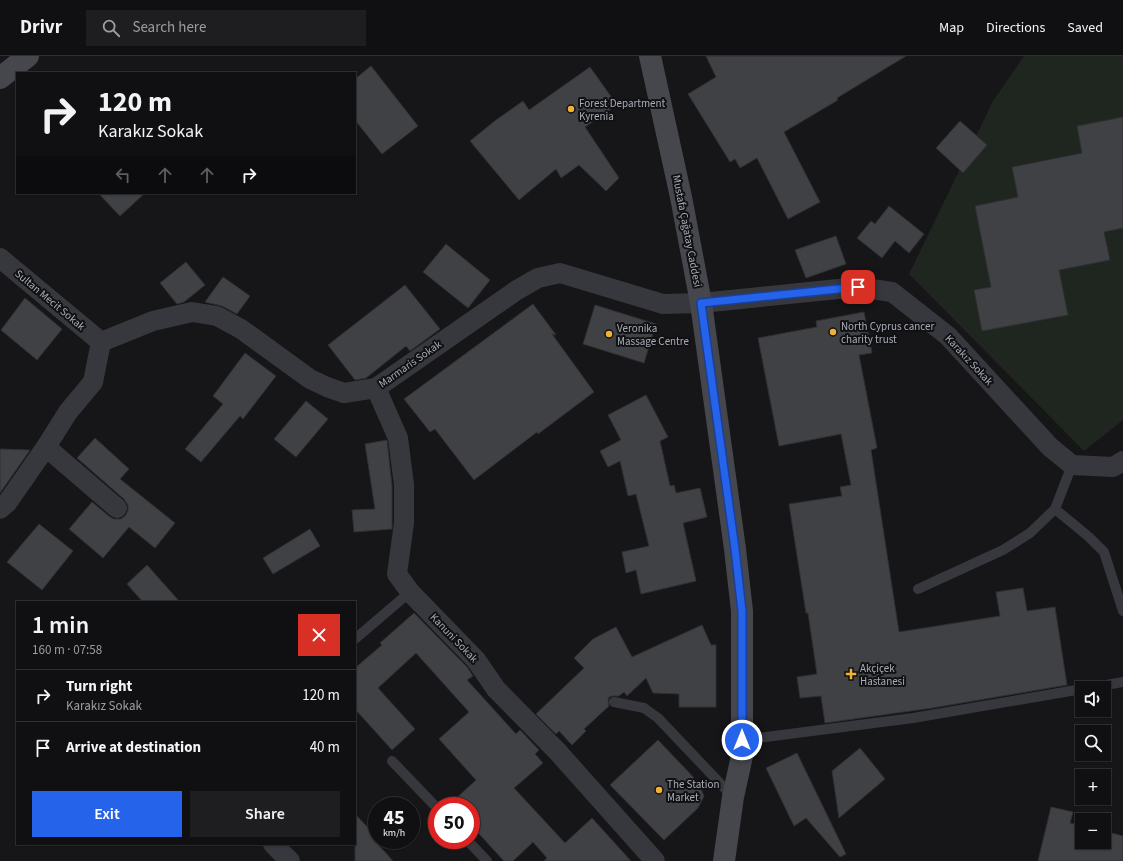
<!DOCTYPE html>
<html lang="en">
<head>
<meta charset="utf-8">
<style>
  body { margin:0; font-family:"Source Sans 3",sans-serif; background:#1e1e20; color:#f1f3f6; height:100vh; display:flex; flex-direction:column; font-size:15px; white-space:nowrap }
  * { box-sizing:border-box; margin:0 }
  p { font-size:13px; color:#9c9d9f }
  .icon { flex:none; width:22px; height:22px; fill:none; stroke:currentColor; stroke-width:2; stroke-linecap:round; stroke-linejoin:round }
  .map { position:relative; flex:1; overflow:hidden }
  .details { position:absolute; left:16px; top:545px; width:340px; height:244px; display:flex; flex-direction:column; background:#101012; border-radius:0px; box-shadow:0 1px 3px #0004,0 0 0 1px #303032 }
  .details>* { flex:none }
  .hud { position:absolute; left:16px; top:16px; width:340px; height:122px; border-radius:0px; box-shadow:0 1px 3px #0004,0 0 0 1px #303032; background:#101012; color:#f1f3f6; overflow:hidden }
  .tools { position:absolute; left:1075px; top:625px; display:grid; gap:8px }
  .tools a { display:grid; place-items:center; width:36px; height:36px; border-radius:0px; background:#101012; box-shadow:0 1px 3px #0004,0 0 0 1px #303032; font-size:20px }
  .speed { position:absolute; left:368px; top:741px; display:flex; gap:8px; font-size:20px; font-weight:700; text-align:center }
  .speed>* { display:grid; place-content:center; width:52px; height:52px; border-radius:50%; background:#101012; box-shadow:0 1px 3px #0004,0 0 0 1px #303032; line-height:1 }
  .speed small { font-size:10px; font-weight:400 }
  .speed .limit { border:6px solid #d22; background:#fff; color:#111 }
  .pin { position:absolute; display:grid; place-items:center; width:34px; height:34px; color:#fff; margin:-17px; border-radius:8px; box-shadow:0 2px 6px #0006 }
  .me { position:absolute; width:44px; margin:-22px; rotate:0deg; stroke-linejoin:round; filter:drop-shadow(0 0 3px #0008) }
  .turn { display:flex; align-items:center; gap:14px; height:84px; padding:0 16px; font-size:18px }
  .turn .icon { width:52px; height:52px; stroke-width:2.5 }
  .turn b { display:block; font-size:28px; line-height:34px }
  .lanes { display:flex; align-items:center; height:38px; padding:0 16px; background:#0003; justify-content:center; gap:20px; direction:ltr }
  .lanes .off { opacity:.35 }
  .round { display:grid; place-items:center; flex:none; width:42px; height:42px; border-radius:0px; background:#1e1e20 }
  .head { display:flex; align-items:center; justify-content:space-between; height:68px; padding:0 16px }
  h1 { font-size:24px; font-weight:600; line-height:30px }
  .primary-button { display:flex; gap:8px; margin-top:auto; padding:8px 16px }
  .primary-button a { flex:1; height:46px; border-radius:0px; background:#2563eb; color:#fff; font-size:16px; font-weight:600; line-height:46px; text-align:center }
  .primary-button a+a { background:#1e1e20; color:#f1f3f6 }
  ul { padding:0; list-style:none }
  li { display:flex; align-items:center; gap:12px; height:52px; padding:0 16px; border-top:1px solid #303032 }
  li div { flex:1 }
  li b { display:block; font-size:15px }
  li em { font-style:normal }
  header { display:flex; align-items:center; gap:24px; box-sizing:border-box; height:56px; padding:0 20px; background:#101012; border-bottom:1px solid #303032 }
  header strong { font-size:19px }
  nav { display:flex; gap:22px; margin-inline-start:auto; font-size:14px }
  .search { width:280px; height:36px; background:#1e1e20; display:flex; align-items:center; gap:10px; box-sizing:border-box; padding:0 14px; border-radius:0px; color:#9c9d9f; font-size:15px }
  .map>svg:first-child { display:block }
  .grass { fill:#1e261f }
  .building { fill:#404145; stroke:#303034 }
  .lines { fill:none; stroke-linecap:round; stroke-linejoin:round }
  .lane { stroke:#37383d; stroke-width:10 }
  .street { stroke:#37383d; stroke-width:20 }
  .secondary { stroke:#45474d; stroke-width:22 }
  .route-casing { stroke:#184099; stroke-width:10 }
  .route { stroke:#2563eb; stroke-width:7 }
  .poi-dot { fill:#f2b134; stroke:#111113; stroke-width:1.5 }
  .labels { text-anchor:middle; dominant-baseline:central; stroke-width:4; stroke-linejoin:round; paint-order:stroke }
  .poi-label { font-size:11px; fill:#a8adb8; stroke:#111113; text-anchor:start }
  .street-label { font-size:11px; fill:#a8adb8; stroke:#111113 }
</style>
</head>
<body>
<header>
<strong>Drivr</strong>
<div class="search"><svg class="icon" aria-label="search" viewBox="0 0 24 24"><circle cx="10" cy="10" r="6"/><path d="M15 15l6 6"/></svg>Search here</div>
<nav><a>Map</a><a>Directions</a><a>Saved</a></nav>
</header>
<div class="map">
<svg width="1123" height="805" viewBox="0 0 1123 805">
  <rect width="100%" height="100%" fill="#161618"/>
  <path class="grass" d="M1024,0H1123V364L1084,395L909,218L993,45Z"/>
  <g class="building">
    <path d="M706,0H906L837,42L838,44L784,76L820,146L788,163L757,102L740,112L735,103L730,106L688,38L716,21Z"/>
    <path d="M371,10L418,70L382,98L355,64V23Z"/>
    <path d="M590,11L617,49L585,71L619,122L606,135L579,109L561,122L556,113L519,144L470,85L496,64L523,45L529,54Z"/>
    <path d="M1123,61V172L1104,176L1110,204L1059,214L1068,259L982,275L974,234L991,231L975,150L1018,141L1012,111L1082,97L1077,70Z"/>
    <path d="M960,65L987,89L963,117L936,92Z"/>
    <path d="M98,137H145L120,160Z"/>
    <path d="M889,150L924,178L909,197L895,185L882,202L857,182L871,165L875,168Z"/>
    <path d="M836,180L846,208L806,222L795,194Z"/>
    <path d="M446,188L490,224L468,252L423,216Z"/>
    <path d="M186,206L205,229L184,246L177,248L160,227Z"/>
    <path d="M223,221L250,240L237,258L222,250L205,246Z"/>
    <path d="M405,229L440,273L410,295L406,290L366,322L355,324L328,289Z"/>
    <path d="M25,242L62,273L37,304L1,274Z"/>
    <path d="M533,248L556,279L552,278L594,336L538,378L537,376L474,424L435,373L430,376L404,343Z"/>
    <path d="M595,249L656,268L644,307L583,288Z"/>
    <path d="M864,256L872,297L859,299L877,392L871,394L899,576L1000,560L996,536L1023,532L1027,555L1055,551L1067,629L932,652L825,667L821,640L800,642L797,621L817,618L808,557H806L789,448L842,440L840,431L851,429L841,378L779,390L758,282L817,271L816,265Z"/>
    <path d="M245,297L276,320L243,363L240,360L201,406L185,393L223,348L213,340Z"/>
    <path d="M646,339L668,381L660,385L670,430L674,429L676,437L700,432L707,461L683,467L696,525L641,538L636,514L626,517L622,496L649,490L636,438L628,440L620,405L608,411L600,395L621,384L608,359Z"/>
    <path d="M306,345L328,363L296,401L274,383Z"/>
    <path d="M95,382L129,413L120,423L175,467L155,492L129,471L103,502L69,473L92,446L110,461L114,463H121L126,459L128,454V449L124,443L77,402Z"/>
    <path d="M387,384L392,430V473L354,476L352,454L375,453L365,388Z"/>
    <path d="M0,393L30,394L0,437Z"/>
    <path d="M39,468L73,495L42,534L7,506Z"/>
    <path d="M310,473L320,490L273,518L263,502Z"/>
    <path d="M147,509L180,546H143L127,528Z"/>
    <path d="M414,557L467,611L473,620L467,624L516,678L520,674L539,694L535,698L543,707L514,732L565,787L592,762L631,805H544L547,802L533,786L513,805H504L471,769V750H448L476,724L439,683L469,656L416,597L378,632L415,673L392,694L355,653V612L382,589L380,587Z"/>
    <path d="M702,569L711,589H716V651H679V638L653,637L646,622L627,640L624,636L619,640H612L609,641L608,645L609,650L584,673L586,675L572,689L559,675L556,678L536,658L584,612L574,602L593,583L616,571L632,601Z"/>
    <path d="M658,684L698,726L704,740L698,752L664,784L610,729Z"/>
    <path d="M860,692L885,723L839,762L832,715Z"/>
    <path d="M797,697L846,798L840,801L806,762L794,770L766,712Z"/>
    <path d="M1051,751L1073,756L1070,767L1082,770V786H1104V775L1123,780V805H1038Z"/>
    <path d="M355,758L377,781V784H378L376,786L393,805H355Z"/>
  </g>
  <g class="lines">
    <g class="lane">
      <path d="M1055,453L1089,481L1104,496L1123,555"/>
      <path d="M918,533L1003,494L1030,477L1055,453L1072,409"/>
      <path d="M355,583L410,536"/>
      <path d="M1090,632L1123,626"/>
      <path d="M614,646L644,652L658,662L733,741"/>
      <path d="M742,684L913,662L1082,633"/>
      <path d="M392,705L437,752"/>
      <path d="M467,784L487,805"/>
    </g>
    <g class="street">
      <path d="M0,202L101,286"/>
      <path d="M101,286L153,265L192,256L217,260L241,273L310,323L327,331L344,337L376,332L517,234L538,222L560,217L663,248L701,247L858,231L892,236L948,280L1050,391L1072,409L1113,411L1123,405"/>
      <path d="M376,332L398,382L404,429V467L397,518L410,536L476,604L496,633L557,695L655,805"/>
      <path d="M46,391L117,452"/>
      <path d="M0,453L7,447L46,391L68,356L93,326L101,286"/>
      <path d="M273,788L290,805"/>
    </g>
    <g class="secondary">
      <path d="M650,0L681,141L701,247L735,493L742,555V700L733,741L724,805"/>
      <path d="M0,22L28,0"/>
    </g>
  </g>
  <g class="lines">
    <g class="route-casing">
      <path id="route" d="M742,684V555L735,493L701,247L858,231"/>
    </g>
    <use href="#route" class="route"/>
  </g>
  <g class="poi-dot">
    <circle cx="571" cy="53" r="4"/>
    <circle cx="833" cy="276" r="4"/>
    <circle cx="609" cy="278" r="4"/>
    <path d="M849 612h4v4h4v4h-4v4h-4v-4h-4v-4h4z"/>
    <circle cx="659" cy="734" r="4"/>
  </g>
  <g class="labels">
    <g class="poi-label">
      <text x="579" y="47">Forest Department<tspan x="579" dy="13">Kyrenia</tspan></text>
      <text x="841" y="270">North Cyprus cancer<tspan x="841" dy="13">charity trust</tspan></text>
      <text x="617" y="272">Veronika<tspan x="617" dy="13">Massage Centre</tspan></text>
      <text x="860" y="612">Akçiçek<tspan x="860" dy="13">Hastanesi</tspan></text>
      <text x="667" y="728">The Station<tspan x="667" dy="13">Market</tspan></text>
    </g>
    <g class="street-label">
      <text transform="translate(687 175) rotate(79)">Mustafa Çağatay Caddesi</text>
      <text transform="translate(50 244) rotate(40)">Sultan Mecit Sokak</text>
      <text transform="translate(969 304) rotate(47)">Karakız Sokak</text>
      <text transform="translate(410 308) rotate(-35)">Marmaris Sokak</text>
      <text transform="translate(454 582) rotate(46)">Kanuni Sokak</text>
    </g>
  </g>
</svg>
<div class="tools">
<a><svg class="icon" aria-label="sound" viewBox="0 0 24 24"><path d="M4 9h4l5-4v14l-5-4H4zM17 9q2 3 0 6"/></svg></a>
<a><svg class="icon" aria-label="search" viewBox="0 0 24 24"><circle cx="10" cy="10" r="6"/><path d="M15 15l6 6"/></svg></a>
<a>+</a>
<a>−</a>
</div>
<div class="speed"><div>45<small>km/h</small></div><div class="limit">50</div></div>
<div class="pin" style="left:858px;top:231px;background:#d93025"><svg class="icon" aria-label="arrive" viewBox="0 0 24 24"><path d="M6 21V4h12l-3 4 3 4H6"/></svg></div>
<svg class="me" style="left:742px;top:684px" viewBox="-20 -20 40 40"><circle r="17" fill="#2563eb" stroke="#fff" stroke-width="3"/><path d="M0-11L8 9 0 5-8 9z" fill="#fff"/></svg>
<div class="hud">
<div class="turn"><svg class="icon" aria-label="right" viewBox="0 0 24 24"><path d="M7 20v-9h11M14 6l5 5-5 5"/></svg><div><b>120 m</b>Karakız Sokak</div></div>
<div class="lanes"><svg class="icon off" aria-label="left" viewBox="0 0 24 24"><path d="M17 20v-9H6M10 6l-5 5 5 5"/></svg><svg class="icon off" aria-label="ahead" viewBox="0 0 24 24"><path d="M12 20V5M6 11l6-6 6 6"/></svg><svg class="icon off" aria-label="ahead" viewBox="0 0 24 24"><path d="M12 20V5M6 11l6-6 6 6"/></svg><svg class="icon" aria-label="right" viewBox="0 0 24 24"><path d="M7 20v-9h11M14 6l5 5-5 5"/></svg></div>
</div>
<section class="details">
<div class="head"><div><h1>1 min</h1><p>160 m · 07:58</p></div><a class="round" style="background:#d93025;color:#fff"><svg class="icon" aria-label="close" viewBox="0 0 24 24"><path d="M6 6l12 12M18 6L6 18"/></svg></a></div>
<ul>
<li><svg class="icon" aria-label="right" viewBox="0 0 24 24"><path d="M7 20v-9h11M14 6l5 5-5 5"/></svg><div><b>Turn right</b><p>Karakız Sokak</p></div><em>120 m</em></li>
<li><svg class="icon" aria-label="arrive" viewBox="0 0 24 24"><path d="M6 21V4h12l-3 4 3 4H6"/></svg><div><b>Arrive at destination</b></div><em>40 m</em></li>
</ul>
<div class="primary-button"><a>Exit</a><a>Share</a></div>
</section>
</div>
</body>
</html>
